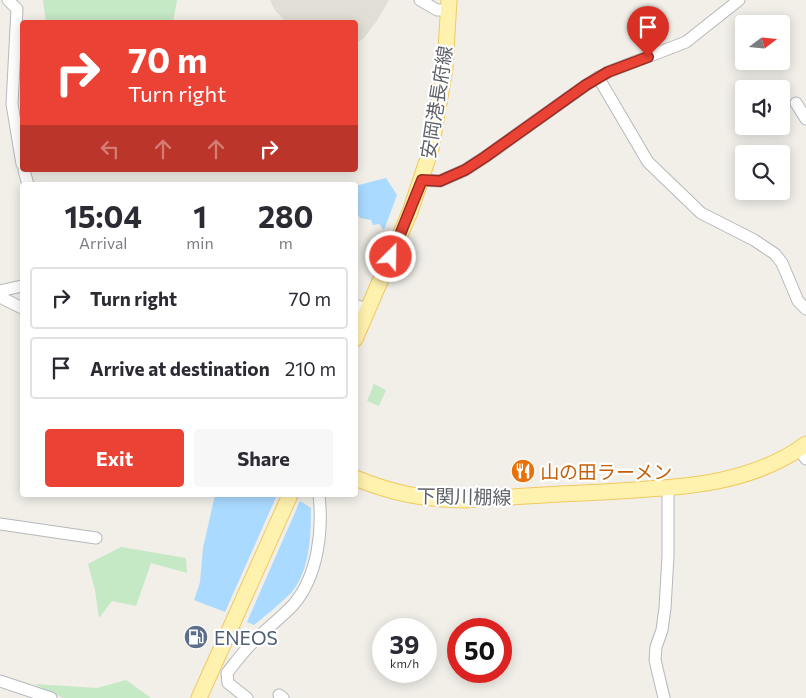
<!DOCTYPE html>
<html lang="en">
<head>
<meta charset="utf-8">
<style>
  body { margin:0; font-family:Commissioner,"Noto Sans JP",sans-serif; background:#f7f7f7; color:#2b2b33; height:100vh; display:flex; flex-direction:column; font-size:19px; white-space:nowrap }
  * { box-sizing:border-box; margin:0 }
  p { font-size:16px; color:#7c7c81 }
  .icon { flex:none; width:28px; height:28px; fill:none; stroke:currentColor; stroke-width:2; stroke-linecap:round; stroke-linejoin:round }
  .map { position:relative; flex:1; overflow:hidden }
  .side { position:absolute; left:20px; top:182px; width:338px; height:315px; display:flex; flex-direction:column; background:#fff; border-radius:5px; box-shadow:0 2px 12px #0003 }
  .side>* { flex:none }
  .hud { position:absolute; left:20px; top:20px; width:338px; height:152px; border-radius:5px; box-shadow:0 2px 12px #0003; background:#ea4335; color:#fff; overflow:hidden }
  .needle { width:32px; rotate:74deg }
  .tools { position:absolute; left:735px; top:15px; display:grid; gap:10px }
  .tools a { display:grid; place-items:center; width:55px; height:55px; border-radius:5px; background:#fff; box-shadow:0 2px 12px #0003; font-size:25px }
  .speed { position:absolute; left:372px; top:618px; display:flex; gap:10px; font-size:25px; font-weight:700; text-align:center }
  .speed>* { display:grid; place-content:center; width:65px; height:65px; border-radius:50%; background:#fff; box-shadow:0 2px 12px #0003; line-height:1 }
  .speed small { font-size:12px; font-weight:400 }
  .speed .limit { border:8px solid #d22; background:#fff; color:#111 }
  .pin { position:absolute; display:grid; place-items:center; width:42px; height:42px; color:#fff; margin:-51px -21px; border-radius:50% 50% 50% 0; rotate:-45deg; box-shadow:0 0 5px #0007 }
  .pin .icon { rotate:45deg }
  .me { position:absolute; width:55px; margin:-28px; rotate:23deg; stroke-linejoin:round; filter:drop-shadow(0 0 4px #0008) }
  .turn { display:flex; align-items:center; gap:18px; height:105px; padding:0 25px; font-size:22px }
  .turn .icon { width:65px; height:65px; stroke-width:2.5 }
  .turn b { display:block; font-size:35px; line-height:42px }
  .lanes { display:flex; align-items:center; height:48px; padding:0 25px; background:#0003; justify-content:center; gap:25px; direction:ltr }
  .lanes .off { opacity:.35 }
  .eta { display:flex; justify-content:space-evenly; align-items:center; height:85px; text-align:center }
  .eta b { font-size:30px; font-weight:700; line-height:35px }
  .button { display:flex; gap:10px; margin-top:auto; padding:10px 25px }
  .button a { flex:1; height:58px; border-radius:5px; background:#ea4335; color:#fff; font-size:20px; font-weight:700; line-height:58px; text-align:center }
  .button a+a { background:#f7f7f7; color:#2b2b33 }
  ul { padding:0; list-style:none }
  li { display:flex; align-items:center; gap:15px; height:62px; margin:0 10px 8px; padding:0 15px; border:2px solid #e1e1e2; border-radius:5px }
  li div { flex:1 }
  li b { display:block; font-size:19px }
  li em { font-style:normal }
  .map>svg:first-child { display:block }
  .education { fill:#e1ded6 }
  .green { fill:#c5e8c5 }
  .water { fill:#aadaff }
  .lines { fill:none; stroke-linecap:round; stroke-linejoin:round }
  .minor-casing { stroke:#b5b8bc; stroke-width:13 }
  .major-casing { stroke:#f2c960; stroke-width:17 }
  .minor { stroke:#fff; stroke-width:11 }
  .major { stroke:#fff2af; stroke-width:15 }
  .route-casing { stroke:#982c22; stroke-width:12 }
  .route { stroke:#ea4335; stroke-width:9 }
  .labels { text-anchor:middle; dominant-baseline:central; stroke-width:4.5; stroke-linejoin:round; paint-order:stroke }
  .street-label { font-size:19px; fill:#5f6368; stroke:#fff }
  .food-label { font-size:19px; fill:#c56008; stroke:#fff; text-anchor:start }
  .service-label { font-size:19px; fill:#4e5e75; stroke:#fff; text-anchor:start }
</style>
</head>
<body>
<div class="map">
<svg width="806" height="698" viewBox="0 0 806 698">
  <rect width="100%" height="100%" fill="#f1efe8"/>
  <path class="education" d="M270,0H389L376,22L364,38L355,44V22H286L274,9Z"/>
  <g class="green">
    <path d="M43,0H177L173,22H46Z"/>
    <path d="M374,384L386,390L379,406L367,401Z"/>
    <path d="M121,547L186,558L187,573L151,563L136,606L112,601L99,618L95,590L88,564Z"/>
    <path d="M126,680L151,698H63L34,684L97,688Z"/>
  </g>
  <g class="water">
    <path d="M386,178L397,195L384,230L379,224L373,225L371,220L360,218L355,210V186Z"/>
    <path d="M215,495H277L225,612L194,600L200,582L203,548Z"/>
    <path d="M300,501L311,508C311,536 310,572 290,594C279,605 266,615 254,625L247,622Z"/>
  </g>
  <g class="lines">
    <g class="minor-casing">
      <g id="minor">
        <path d="M8,0L17,9L12,104L22,164"/>
        <path d="M420,0L437,10H449"/>
        <path d="M598,77L648,162L701,213L754,240L775,254L782,263L798,301L806,309"/>
        <path d="M796,103L806,119"/>
        <path d="M24,170L28,185"/>
        <path d="M422,180L440,181L465,170L485,157L586,85L608,72L686,42L739,0"/>
        <path d="M0,291L22,286"/>
        <path d="M0,297L22,308"/>
        <path d="M355,305L368,310"/>
        <path d="M799,449L806,459"/>
        <path d="M0,524L96,538"/>
        <path d="M230,631L248,639L251,644"/>
        <path d="M0,681L51,698"/>
        <path d="M279,695L283,698"/>
        <path d="M247,698L228,683L227,673C235,663 243,652 252,643C265,630 281,618 294,604C318,575 323,531 319,495"/>
        <path d="M664,698L655,660L656,647L662,630L665,608L668,556V488"/>
      </g>
    </g>
    <g class="major-casing">
      <g id="major">
        <path d="M355,339L410,212L431,149L445,68L449,0"/>
        <path d="M355,478C395,494 422,499 465,500C510,497 556,494 602,492C673,487 746,488 806,444"/>
        <path d="M199,698L290,495"/>
      </g>
    </g>
    <use href="#minor" class="minor"/>
    <use href="#major" class="major"/>
  </g>
  <g class="lines">
    <g class="route-casing">
      <path id="route" d="M391,257L422,180L440,181L465,170L485,157L586,85L608,72L648,57"/>
    </g>
    <use href="#route" class="route"/>
  </g>
  <defs>
    <g id="restaurant-disc" transform="scale(1.25)"><circle r="9.5" fill="#e8710a" stroke="#fff"/><path d="M-5-6h1v4h1v-4h1v4h1v-4h1v5L-1.5 .5V6h-2V.5L-5-1ZM5-6V6H3V1.5H1.5Q1.5-4 5-6Z" fill="#fff"/></g>
    <g id="fuel-disc" transform="scale(1.25)"><circle r="9.5" fill="#5c6f8a" stroke="#fff"/><path d="M-5.5-6h7V0h2V4h1.3V-2.5L3-4.5l.8-.8L6-3V5H2.5V1h-1V6h-7ZM-4.2-4.7v3.2H.2V-4.7Z" fill="#fff"/></g>
  </defs>
  <g fill-rule="evenodd">
    <use href="#restaurant-disc" x="523" y="471"/>
    <use href="#fuel-disc" x="196" y="637"/>
  </g>
  <g class="labels">
    <g class="street-label">
      <text transform="translate(436 102) rotate(-81)">安岡港長府線</text>
      <text transform="translate(464 496) rotate(1)">下関川棚線</text>
    </g>
    <g class="food-label">
      <text x="540" y="471">山の田ラーメン</text>
    </g>
    <g class="service-label">
      <text x="214" y="637">ENEOS</text>
    </g>
  </g>
</svg>
<div class="tools">
<a><svg class="needle" viewBox="-14 -14 28 28"><path d="M0-13l5 13h-10z" fill="#e53935"/><path d="M0 13l5-13h-10z" fill="#7c7c81"/></svg></a>
<a><svg class="icon" aria-label="sound" viewBox="0 0 24 24"><path d="M4 9h4l5-4v14l-5-4H4zM17 9q2 3 0 6"/></svg></a>
<a><svg class="icon" aria-label="search" viewBox="0 0 24 24"><circle cx="10" cy="10" r="6"/><path d="M15 15l6 6"/></svg></a>
</div>
<div class="speed"><div>39<small>km/h</small></div><div class="limit">50</div></div>
<div class="pin" style="left:648px;top:57px;background:#d93025"><svg class="icon" aria-label="arrive" viewBox="0 0 24 24"><path d="M6 21V4h12l-3 4 3 4H6"/></svg></div>
<svg class="me" style="left:391px;top:257px" viewBox="-20 -20 40 40"><circle r="17" fill="#ea4335" stroke="#fff" stroke-width="3"/><path d="M0-11L8 9 0 5-8 9z" fill="#fff"/></svg>
<div class="hud">
<div class="turn"><svg class="icon" aria-label="right" viewBox="0 0 24 24"><path d="M7 20v-9h11M14 6l5 5-5 5"/></svg><div><b>70 m</b>Turn right</div></div>
<div class="lanes"><svg class="icon off" aria-label="left" viewBox="0 0 24 24"><path d="M17 20v-9H6M10 6l-5 5 5 5"/></svg><svg class="icon off" aria-label="ahead" viewBox="0 0 24 24"><path d="M12 20V5M6 11l6-6 6 6"/></svg><svg class="icon off" aria-label="ahead" viewBox="0 0 24 24"><path d="M12 20V5M6 11l6-6 6 6"/></svg><svg class="icon" aria-label="right" viewBox="0 0 24 24"><path d="M7 20v-9h11M14 6l5 5-5 5"/></svg></div>
</div>
<section class="side">
<div class="eta">
<div><b>15:04</b><p>Arrival</p></div>
<div><b>1</b><p>min</p></div>
<div><b>280</b><p>m</p></div>
</div>
<ul>
<li><svg class="icon" aria-label="right" viewBox="0 0 24 24"><path d="M7 20v-9h11M14 6l5 5-5 5"/></svg><div><b>Turn right</b></div><em>70 m</em></li>
<li><svg class="icon" aria-label="arrive" viewBox="0 0 24 24"><path d="M6 21V4h12l-3 4 3 4H6"/></svg><div><b>Arrive at destination</b></div><em>210 m</em></li>
</ul>
<div class="button"><a>Exit</a><a>Share</a></div>
</section>
</div>
</body>
</html>
